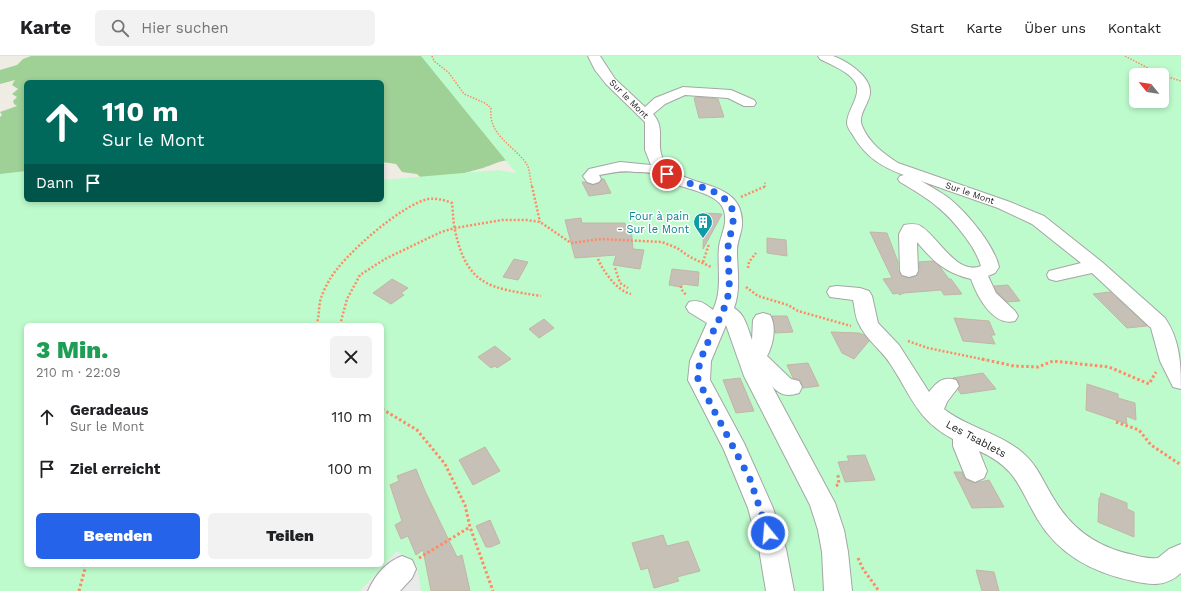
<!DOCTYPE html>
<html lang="de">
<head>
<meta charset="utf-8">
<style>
  body { margin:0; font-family:"Work Sans",sans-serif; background:#f2f2f2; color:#202124; height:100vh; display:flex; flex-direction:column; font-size:15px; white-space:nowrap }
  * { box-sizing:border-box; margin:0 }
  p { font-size:13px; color:#757577 }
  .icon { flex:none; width:22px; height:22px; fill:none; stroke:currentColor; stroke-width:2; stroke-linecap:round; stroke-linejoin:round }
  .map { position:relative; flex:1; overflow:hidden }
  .side { position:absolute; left:24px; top:267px; width:360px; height:244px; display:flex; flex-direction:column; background:#fff; border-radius:6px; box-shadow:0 2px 6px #0003 }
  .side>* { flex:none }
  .banner { position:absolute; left:24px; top:24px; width:360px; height:122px; border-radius:6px; box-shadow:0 2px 6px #0003; background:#00695c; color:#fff; overflow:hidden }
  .needle { width:26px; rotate:300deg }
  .controls { position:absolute; left:1129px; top:12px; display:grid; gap:8px }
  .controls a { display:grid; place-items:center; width:40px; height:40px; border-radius:6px; background:#fff; box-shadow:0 2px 6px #0003; font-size:20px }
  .pin { position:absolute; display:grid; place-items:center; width:34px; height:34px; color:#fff; margin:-17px; border:2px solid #fff; border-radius:50%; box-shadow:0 1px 4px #0007 }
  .me { position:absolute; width:44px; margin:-22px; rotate:343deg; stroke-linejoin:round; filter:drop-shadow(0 0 3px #0008) }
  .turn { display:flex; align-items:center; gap:14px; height:84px; padding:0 12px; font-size:18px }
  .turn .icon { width:52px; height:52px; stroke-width:2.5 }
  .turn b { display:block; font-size:28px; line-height:34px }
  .then { display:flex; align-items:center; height:38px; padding:0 12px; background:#0003; gap:8px; font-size:15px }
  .round { display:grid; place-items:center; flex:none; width:42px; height:42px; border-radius:6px; background:#f2f2f2 }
  .overview { display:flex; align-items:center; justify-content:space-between; height:68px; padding:0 12px }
  h1 { font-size:24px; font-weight:800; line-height:30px; color:#1e9e55 }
  .action { display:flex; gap:8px; margin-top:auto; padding:8px 12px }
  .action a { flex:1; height:46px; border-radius:6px; background:#2563eb; color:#fff; font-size:16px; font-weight:800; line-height:46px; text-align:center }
  .action a+a { background:#f2f2f2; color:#202124 }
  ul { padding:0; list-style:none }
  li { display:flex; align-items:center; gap:12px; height:52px; padding:0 12px }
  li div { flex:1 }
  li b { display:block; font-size:15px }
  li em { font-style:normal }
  header { display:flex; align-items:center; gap:24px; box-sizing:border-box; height:56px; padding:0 20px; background:#fff; border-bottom:1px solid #e0e0e0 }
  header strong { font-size:19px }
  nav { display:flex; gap:22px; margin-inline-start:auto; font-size:14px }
  .search { width:280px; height:36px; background:#f2f2f2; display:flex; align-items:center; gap:10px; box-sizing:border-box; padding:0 14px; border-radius:6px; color:#757577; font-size:15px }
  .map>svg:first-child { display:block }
  .forest { fill:#9fd096 }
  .park { fill:#befbcc; fill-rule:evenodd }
  .parking { fill:#eaeaea }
  .building { fill:#c7c0b6; stroke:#c2b6a5 }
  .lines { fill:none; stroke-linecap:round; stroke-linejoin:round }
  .minor-casing { stroke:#a5a5a5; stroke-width:2 }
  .path-far2 { stroke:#ff8a65; stroke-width:1.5; stroke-dasharray:1.5 1.5; stroke-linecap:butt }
  .path-far1 { stroke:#ff8a65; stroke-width:2.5; stroke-dasharray:2 2; stroke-linecap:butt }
  .path { stroke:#ff8a65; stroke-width:3; stroke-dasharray:2.5 2.5; stroke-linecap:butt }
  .minor { fill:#fff; fill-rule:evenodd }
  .route { stroke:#2563eb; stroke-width:7; stroke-dasharray:0 12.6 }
  .labels { text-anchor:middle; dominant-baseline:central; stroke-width:3; stroke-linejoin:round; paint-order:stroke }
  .far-street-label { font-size:9px; fill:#1e1e1e; stroke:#fff }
  .culture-label { font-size:11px; fill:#0d838f; stroke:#fff; text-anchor:end }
  .street-label { font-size:11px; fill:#1e1e1e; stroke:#fff }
</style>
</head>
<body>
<header>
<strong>Karte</strong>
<div class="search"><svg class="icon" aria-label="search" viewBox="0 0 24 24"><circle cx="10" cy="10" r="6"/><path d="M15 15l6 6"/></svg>Hier suchen</div>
<nav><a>Start</a><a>Karte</a><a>Über uns</a><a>Kontakt</a></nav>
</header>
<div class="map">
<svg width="1181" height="535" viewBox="0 0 1181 535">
  <rect width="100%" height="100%" fill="#efede3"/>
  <path class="forest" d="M31,0H432L430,7L434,11L469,47L504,55L534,52L600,36C615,32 633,12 647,24L645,28L632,33L634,38L664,45L683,41L687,45L686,52L697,64L707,72L699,85C685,86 682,82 671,76V70L673,62L670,57V54L647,49L641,52V54L649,60L648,61L655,70L650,72L641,73L637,77L639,81H630L627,77H618L603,81L589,80L561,85L559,87L562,93L560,97L547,104C548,109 554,113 550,118C548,123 540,122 538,127C536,133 543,137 543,142C544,148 541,154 541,161C549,171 564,169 570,182L568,193L572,202H562C558,198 557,196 560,191L559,188L552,183V179L547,173L539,169L519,173L505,168L499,167L466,171C469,162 480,166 488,164C493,162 497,159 503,159C514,158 524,162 532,152L531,146L525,138L526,135L518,127L519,122L525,117L518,105C504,101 492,110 479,113C463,118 445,121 428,124L421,122L417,118L402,116L396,108L382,106V26H26V144H318C307,152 287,162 291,177L281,183L276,177C268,180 261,186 259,195C259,199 260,203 258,207C256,213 251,215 250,221L253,225L263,226L266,229L264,233L265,238L270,239L295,235L302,239L301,250C294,257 285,257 275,256L268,245L259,243L246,256L241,267L238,269H229L227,261L215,257L217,248L207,246L201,234C187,236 166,257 160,269H68C80,263 102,256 103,241C78,232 86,227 97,210C78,199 43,220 51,243L58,244C50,267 20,264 0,269V61L2,59L0,56L17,50L14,48L13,45L17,41L12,38L18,33L12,29L15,24L0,28V14L17,9L23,3Z"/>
  <path class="park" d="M421,0H1181V535H0V118L26,115V144H382V124L498,114L516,117ZM1136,19H1162V45H1136ZM26,269H382V509H26Z"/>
  <path class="parking" d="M397,495L417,510L421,535H360Z"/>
  <g class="building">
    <path d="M697,41L718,43L724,61L699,62L694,42Z"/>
    <path d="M602,123H604L611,137L589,140L582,126H585L593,129L599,127Z"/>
    <path d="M704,157L722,158L703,193Z"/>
    <path d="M581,162L582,167H625L626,170H631L633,193L644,194L640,213L613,209L616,199L575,202L565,164Z"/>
    <path d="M870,176L887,177L898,206V215L902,220L909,222L916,220L920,215L919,206L933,205L940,211L949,223H951L962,238L944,239L941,234L904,237L899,239V237L893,238L883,223L892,222Z"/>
    <path d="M767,182L786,184L787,200L767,197Z"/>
    <path d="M514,203L528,206L518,224L503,221Z"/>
    <path d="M672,213L699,216L698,230L683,228L681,231L669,229Z"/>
    <path d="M392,223L408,232L401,237L404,239L391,248L373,237Z"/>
    <path d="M1008,229L1020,245L1007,246L997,236L994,230Z"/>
    <path d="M1110,236L1147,270L1127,272L1093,238Z"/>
    <path d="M772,260H787L793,276L775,277Z"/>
    <path d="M954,262L989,265L995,279H991L995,288L963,285Z"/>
    <path d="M544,263L554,272L539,282L529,273Z"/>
    <path d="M831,276L859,277L864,279L869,285L854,303L842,297Z"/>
    <path d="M495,290L511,303L497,312L495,310L491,312L478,301Z"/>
    <path d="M808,307L819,330L803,332L800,324L793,322L787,309Z"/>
    <path d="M983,317L996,333L961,338L958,334L960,329L957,323L953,322Z"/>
    <path d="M740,322L754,355L736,357L723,324Z"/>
    <path d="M1087,328L1118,338V342L1135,347L1136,364L1126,360L1127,368L1086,354Z"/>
    <path d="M485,391L500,415L473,429L459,404Z"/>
    <path d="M865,399L875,424L845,426L838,406L849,405L847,400Z"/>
    <path d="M416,413L425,435L457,501L462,499L470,535H431L423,494L416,499L408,480L401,483L395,469L402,465L390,429L399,425L397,420Z"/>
    <path d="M954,416H962L965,423L974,427L989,424L1004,451L972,452Z"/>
    <path d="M1101,437L1127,447V453L1134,456V481L1098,466L1099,442H1100Z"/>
    <path d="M490,464L500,487L491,491H486L476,470Z"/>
    <path d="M663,479L667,490L688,485L700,515L677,521L679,525L654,532L648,512L641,514L632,487Z"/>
    <path d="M976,514L994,516L999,535H982Z"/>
  </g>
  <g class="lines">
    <g class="minor-casing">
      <g id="minor">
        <path d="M588,0H600L615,23L645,51L655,42L683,31L731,34L754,44L756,47L754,50H744L728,42L685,39L665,48L653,58C668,75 652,91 667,109C687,133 741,123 742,165C743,175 737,184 737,195C737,214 741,233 734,252C745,258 748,273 752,284L753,264L756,259L763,257L770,259C777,271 773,289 767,300L791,323L799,325L802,331L799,337C787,341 780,339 772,330L835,447L844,474L848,496L852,535H824L822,496L818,474L810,449L744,320L726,269L711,305L710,324L744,387L773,452L786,493L794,535H766L759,493L748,452L724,394L688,324L690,305L707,267L689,256L686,251L689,246C700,243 705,248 713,254C723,233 717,212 719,191C721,177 729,167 723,152C716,137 686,133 672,127C668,125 664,122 659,120C653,116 643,116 635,116C623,114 611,117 599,119L601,123L599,126L593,128L587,126L583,120L589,113L620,106L651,109L645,94V66L606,28L595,14Z"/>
        <path d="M818,0C823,0 829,0 833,0C847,5 870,20 870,35C871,46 857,58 862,70C869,87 884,98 898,107L1010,146L1044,160L1102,206L1165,262C1180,284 1181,308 1181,333L1173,331L1160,305L1151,272L1092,217L1056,225L1049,223L1047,219L1049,215L1081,207L1032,168L998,152L921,125C931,131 941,136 950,143C968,158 994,189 999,211L995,217L988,220L996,237L1015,255L1018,260L1015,265C993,271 977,240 971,223C945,217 933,205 917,186L918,215L916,219L909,221L902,219L900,215L899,178L904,169C910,168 917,167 922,171C938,181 957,220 981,210C978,200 972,190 966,182C946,154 929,143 900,126L898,123L900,120L904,119C882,111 866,101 854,81C852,77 847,72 847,67C847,54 863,38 855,26C848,15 831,9 820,3Z"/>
        <path d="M837,230L860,232L869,235L872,240L878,267L899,289L929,336C937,326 943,320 956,324L959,330L947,346L944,353C968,372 1001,377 1024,398C1038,410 1044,428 1054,443C1072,474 1099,492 1134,499C1142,501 1149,503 1158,502L1169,493L1181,488V517C1166,531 1151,529 1133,525C1094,517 1059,499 1038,464C1019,432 1017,412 979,395L987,415L984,422L975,426L966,422L953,390V383C917,364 912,341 891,309C882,294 866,284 859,268C855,261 855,252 853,244L830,241L827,236L830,231Z"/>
        <path d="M402,500L412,504L416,513L412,522L400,535H368C375,519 386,506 402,500Z"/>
      </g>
    </g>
    <g class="path-far2">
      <path d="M432,0L434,5L449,17L464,38L485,47L491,52C488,79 512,88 526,107C530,112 530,124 532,131"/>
      <path d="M1125,0L1161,19"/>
      <path d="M1162,19L1181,25"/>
      <path d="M765,131V126"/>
    </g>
    <g class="path-far1">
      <path d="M532,130L540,166"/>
      <path d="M741,141L766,130"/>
      <path d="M598,203C603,215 617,235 631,238"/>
      <path d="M703,206L709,188"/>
      <path d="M615,212L620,227L628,232"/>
      <path d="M748,212L749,206L756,197"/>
      <path d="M681,230V233L686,239"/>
      <path d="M746,231L758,240L788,249L798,255L851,270"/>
      <path d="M316,269C320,260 318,251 321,242C323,236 327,228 330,223C344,199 401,149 428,143C437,142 444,144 452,147C453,156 453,165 455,174C467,231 491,232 541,240"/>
      <path d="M340,269L347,243L360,219L385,203L441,176L455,172L502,164H527L540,166L571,187L601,183L662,186L677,192L690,201L711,211"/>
      <path d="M908,285L928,292L986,304"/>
    </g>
    <g class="path">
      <path d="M982,303L1014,310L1038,311L1053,305L1109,311L1149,328L1156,316"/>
      <path d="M382,353L417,374L445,408L465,449L470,471L493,535"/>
      <path d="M1116,366L1139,374L1151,389L1181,409"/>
      <path d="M836,430L839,428L838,419"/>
      <path d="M419,502L470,471"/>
      <path d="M858,502L863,513L879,535"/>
      <path d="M79,535L86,509"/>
    </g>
    <use href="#minor" class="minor"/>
  </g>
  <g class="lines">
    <path class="route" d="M667,118C684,129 709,129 725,143C741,157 729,176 728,192C727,211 732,224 727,244C720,268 696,299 698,324L750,423L768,477"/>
  </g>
  <defs>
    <g id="building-pin" transform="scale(1)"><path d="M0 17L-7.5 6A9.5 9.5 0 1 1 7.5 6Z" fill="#0f9aa8" stroke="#fff"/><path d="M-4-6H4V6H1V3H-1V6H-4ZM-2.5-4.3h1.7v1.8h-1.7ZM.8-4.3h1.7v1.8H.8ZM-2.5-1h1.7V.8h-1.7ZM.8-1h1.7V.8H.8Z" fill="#fff"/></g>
  </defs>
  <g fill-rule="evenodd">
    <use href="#building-pin" x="703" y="166"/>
  </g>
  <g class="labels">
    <g class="far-street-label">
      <text transform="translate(629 43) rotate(45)">Sur le Mont</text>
      <text transform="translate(970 137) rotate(19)">Sur le Mont</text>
    </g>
    <g class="culture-label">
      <text x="689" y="160">Four à pain<tspan x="689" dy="13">- Sur le Mont</tspan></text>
    </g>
    <g class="street-label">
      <text transform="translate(976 383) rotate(28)">Les Tsablets</text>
    </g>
  </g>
</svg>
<div class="controls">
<a><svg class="needle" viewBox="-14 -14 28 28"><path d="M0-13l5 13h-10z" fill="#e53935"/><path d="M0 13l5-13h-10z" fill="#757577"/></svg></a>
</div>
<div class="pin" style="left:667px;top:118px;background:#d93025"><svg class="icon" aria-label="arrive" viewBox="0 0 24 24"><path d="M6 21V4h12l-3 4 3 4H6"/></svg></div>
<svg class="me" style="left:768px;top:477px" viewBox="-20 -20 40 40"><circle r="17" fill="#2563eb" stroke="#fff" stroke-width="3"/><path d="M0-11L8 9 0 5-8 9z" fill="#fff"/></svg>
<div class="banner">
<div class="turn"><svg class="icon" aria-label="ahead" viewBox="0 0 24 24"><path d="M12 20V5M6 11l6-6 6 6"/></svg><div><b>110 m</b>Sur le Mont</div></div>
<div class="then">Dann<svg class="icon" aria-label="arrive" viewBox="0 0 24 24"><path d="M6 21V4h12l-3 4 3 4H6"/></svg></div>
</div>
<section class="side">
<div class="overview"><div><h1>3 Min.</h1><p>210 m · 22:09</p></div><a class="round"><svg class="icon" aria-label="close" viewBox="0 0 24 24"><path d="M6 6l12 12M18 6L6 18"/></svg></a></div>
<ul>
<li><svg class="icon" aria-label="ahead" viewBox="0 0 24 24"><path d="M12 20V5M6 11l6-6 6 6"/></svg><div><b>Geradeaus</b><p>Sur le Mont</p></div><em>110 m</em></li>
<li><svg class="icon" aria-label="arrive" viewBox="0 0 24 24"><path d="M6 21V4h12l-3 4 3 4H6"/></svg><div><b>Ziel erreicht</b></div><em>100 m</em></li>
</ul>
<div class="action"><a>Beenden</a><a>Teilen</a></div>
</section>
</div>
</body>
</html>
